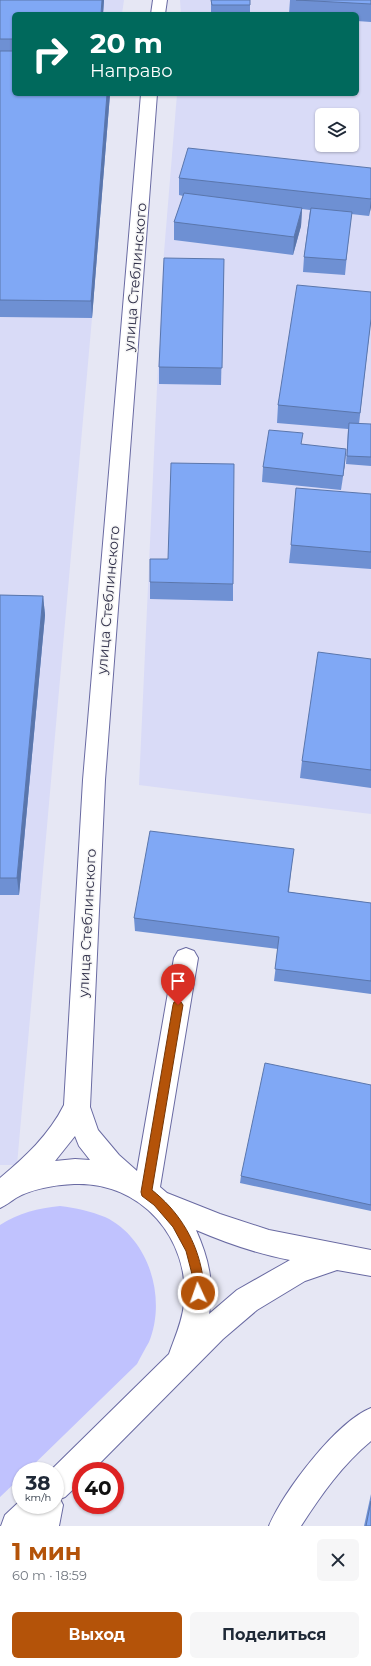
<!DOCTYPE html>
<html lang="ru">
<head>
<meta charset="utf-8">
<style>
  body { margin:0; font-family:Montserrat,sans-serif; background:#f6f6f7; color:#1f2937; height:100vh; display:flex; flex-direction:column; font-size:15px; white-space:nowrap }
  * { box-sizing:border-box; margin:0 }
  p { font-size:13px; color:#747a83 }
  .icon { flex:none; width:22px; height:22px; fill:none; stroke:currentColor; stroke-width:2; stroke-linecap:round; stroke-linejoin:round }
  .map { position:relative; height:1526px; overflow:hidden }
  .panel { display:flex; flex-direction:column; background:#fff; flex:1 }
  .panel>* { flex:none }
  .hud { position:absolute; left:12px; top:12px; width:347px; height:84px; border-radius:6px; box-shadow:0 1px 3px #0004; background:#00695c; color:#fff; overflow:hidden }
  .controls { position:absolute; left:315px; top:108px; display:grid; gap:8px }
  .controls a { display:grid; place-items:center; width:44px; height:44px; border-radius:6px; background:#fff; box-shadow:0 1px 3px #0004; font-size:20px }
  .speed { position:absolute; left:12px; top:1462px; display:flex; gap:8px; font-size:20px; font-weight:700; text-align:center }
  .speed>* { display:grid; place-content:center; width:52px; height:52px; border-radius:50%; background:#fff; box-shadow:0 1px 3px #0004; line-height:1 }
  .speed small { font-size:10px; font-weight:400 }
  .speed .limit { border:6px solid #d22; background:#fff; color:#111 }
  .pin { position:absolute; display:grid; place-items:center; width:34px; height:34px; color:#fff; margin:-41px -17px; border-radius:50% 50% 50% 0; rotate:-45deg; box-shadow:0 0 4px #0007 }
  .pin .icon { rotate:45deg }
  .me { position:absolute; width:44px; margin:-22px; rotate:357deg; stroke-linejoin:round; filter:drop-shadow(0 0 3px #0008) }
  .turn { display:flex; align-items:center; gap:14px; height:84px; padding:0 12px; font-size:18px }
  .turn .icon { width:52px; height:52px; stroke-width:2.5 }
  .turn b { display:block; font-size:28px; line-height:34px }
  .round { display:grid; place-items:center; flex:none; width:42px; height:42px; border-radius:6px; background:#f6f6f7 }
  .overview { display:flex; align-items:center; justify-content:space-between; height:68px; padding:0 12px }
  h1 { font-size:24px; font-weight:700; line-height:30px; color:#b45309 }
  .button { display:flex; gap:8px; margin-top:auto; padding:8px 12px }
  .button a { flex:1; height:46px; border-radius:6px; background:#b45309; color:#fff; font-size:16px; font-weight:700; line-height:46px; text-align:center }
  .button a+a { background:#f6f6f7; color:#1f2937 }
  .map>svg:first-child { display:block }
  .built { fill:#d9dbf7; fill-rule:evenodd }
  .green { fill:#c0c2fe }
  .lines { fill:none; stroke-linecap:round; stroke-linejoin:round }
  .minor-casing { stroke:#696aa2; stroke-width:2 }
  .minor { fill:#fff; fill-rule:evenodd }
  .wall { fill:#6e90d3 }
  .shaded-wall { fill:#5a76ac }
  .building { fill:#80a8f5; stroke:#5a76ac }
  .route { fill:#b45309; stroke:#753606 }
  .labels { text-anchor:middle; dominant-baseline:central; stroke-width:3; stroke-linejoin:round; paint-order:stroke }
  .street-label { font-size:14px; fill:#31314a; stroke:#f6f6f6 }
</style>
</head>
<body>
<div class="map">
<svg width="371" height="1526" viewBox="0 0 371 1526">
  <rect width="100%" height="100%" fill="#e6e7f4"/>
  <g class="built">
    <path d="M0,0H124L122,14H14V94L92,318L17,1165H0Z"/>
    <path d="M180,0H371V814L139,785L162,277L177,94H357V14H181ZM322,115H352V145H322Z"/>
  </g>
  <path class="green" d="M60,1206C76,1208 90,1211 105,1217C149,1238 167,1298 149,1342C145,1349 141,1356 137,1364L27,1471H21V1477L0,1497V1225C19,1213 38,1208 60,1206Z"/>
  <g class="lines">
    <g class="minor-casing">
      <g id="minor">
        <path d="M153,0H167L165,14H151Z"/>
        <path d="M141,94H157L105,780L90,1107L98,1130L119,1155L137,1171L174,958L178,951L186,948L194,951L198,958L160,1187L167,1193L220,1214L269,1230L371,1250V1276L337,1270L305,1281L257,1310L223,1339L92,1471H81V1482L65,1497L60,1499L63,1505L59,1526H1L5,1515L21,1500V1505H55V1471H50L169,1354C175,1337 182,1322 184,1304C191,1239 141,1181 74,1184C55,1185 31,1189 16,1198C10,1202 6,1205 0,1208V1178C25,1157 49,1135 64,1105L83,780ZM75,1136L79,1146L90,1160L75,1159L55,1161ZM196,1230C226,1243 258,1254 290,1260L237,1290L209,1314C215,1284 208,1257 196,1230Z"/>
        <path d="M371,1408V1441C343,1464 321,1495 301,1526H269C284,1491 336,1422 371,1408Z"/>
      </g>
    </g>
    <use href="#minor" class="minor"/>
  </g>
  <g class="wall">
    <path d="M0,0H104L103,14H14V94H110L92,318L0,317Z"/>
    <rect x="211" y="0" width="39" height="14"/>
    <path d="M290,0H371V22L357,21V14H289Z"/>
    <path d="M371,168V207L369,216L351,214L345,275L303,272L304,257L310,210L302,209L301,226L293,255L174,240V222L183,196L179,195V178Z"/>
    <path d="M224,259L221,385L159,384V367Z"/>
    <path d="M371,319L359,424H371V466L346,464L348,429L277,423L278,405Z"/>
    <path d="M302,444L345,463L341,490L262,482L263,467Z"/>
    <path d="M371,494V569L289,563L291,545Z"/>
    <path d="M150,582L233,584V601L150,599Z"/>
    <path d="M0,595L43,596L45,615L19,895H0Z"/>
    <path d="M371,659V788L300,778L302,761Z"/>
    <path d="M292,862L289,892L371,903V994L274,981L278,949L135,931L134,918Z"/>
    <path d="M371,1085V1211L240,1183L241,1176Z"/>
    <path d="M371,1494V1526H364Z"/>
  </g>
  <g class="shaded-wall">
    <path d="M102,0H104L103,14H101Z"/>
    <path d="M107,94H110L92,318L91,301Z"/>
    <path d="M371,199V207L369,216Z"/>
    <path d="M302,208L301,226L293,255L294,237Z"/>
    <path d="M346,449L345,463L341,490L343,476Z"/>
    <path d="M43,596L45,615L19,895L17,878Z"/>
  </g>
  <g class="building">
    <path d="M0,0H102L101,14H14V39H0Z"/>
    <path d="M211,0H250V5H212Z"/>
    <path d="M296,0H371V4Z"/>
    <path d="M0,51H14V94H107L91,301L0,300Z"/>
    <path d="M188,148L371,168V199L179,178Z"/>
    <path d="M184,193L302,208L294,237L174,222Z"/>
    <path d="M311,208L352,212L346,260L304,257Z"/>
    <path d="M164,258L224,259L222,368L159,367Z"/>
    <path d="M297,285L371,292V319L360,413L278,405Z"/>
    <path d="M349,423L371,424V457L347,456Z"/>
    <path d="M269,430L303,433L301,444L346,449L343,476L263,467Z"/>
    <path d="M171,463L234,464L233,584L150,582V559H168Z"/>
    <path d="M296,488L371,494V552L291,545Z"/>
    <path d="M0,595L43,596L17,878H0Z"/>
    <path d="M318,652L371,659V770L302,761Z"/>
    <path d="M150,831L294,849L288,892L371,903V981L275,969L279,937L134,918Z"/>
    <path d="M265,1063L371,1085V1205L241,1176Z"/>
    <path d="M371,1501V1526H366Z"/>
  </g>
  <path class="route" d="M178,1001L181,1002L183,1005L152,1190C177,1210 194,1236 201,1267C203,1277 206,1288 202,1297L198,1299L194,1297L192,1293L193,1278L186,1251L173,1227L154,1205L142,1196L141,1192L173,1005L174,1002Z"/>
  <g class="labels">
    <g class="street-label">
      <text transform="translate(135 277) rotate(-85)">улица Стеблинского</text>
      <text transform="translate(108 600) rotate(-85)">улица Стеблинского</text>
      <text transform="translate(87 923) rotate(-87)">улица Стеблинского</text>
    </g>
  </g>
</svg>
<div class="controls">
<a><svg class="icon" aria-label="layers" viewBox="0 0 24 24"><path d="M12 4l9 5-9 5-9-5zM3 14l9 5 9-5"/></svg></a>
</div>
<div class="speed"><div>38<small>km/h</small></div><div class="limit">40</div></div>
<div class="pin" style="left:178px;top:1005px;background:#d93025"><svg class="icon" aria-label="arrive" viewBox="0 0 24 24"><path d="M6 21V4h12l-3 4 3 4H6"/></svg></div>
<svg class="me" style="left:198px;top:1293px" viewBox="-20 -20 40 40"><circle r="17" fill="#b45309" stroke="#fff" stroke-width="3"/><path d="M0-11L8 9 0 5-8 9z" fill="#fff"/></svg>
<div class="hud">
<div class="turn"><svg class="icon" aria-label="right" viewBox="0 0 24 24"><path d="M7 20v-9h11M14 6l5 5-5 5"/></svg><div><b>20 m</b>Направо</div></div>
</div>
</div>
<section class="panel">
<div class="overview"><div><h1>1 мин</h1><p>60 m · 18:59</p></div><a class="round"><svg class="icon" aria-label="close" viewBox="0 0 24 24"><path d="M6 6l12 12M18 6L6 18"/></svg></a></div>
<div class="button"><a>Выход</a><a>Поделиться</a></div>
</section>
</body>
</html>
